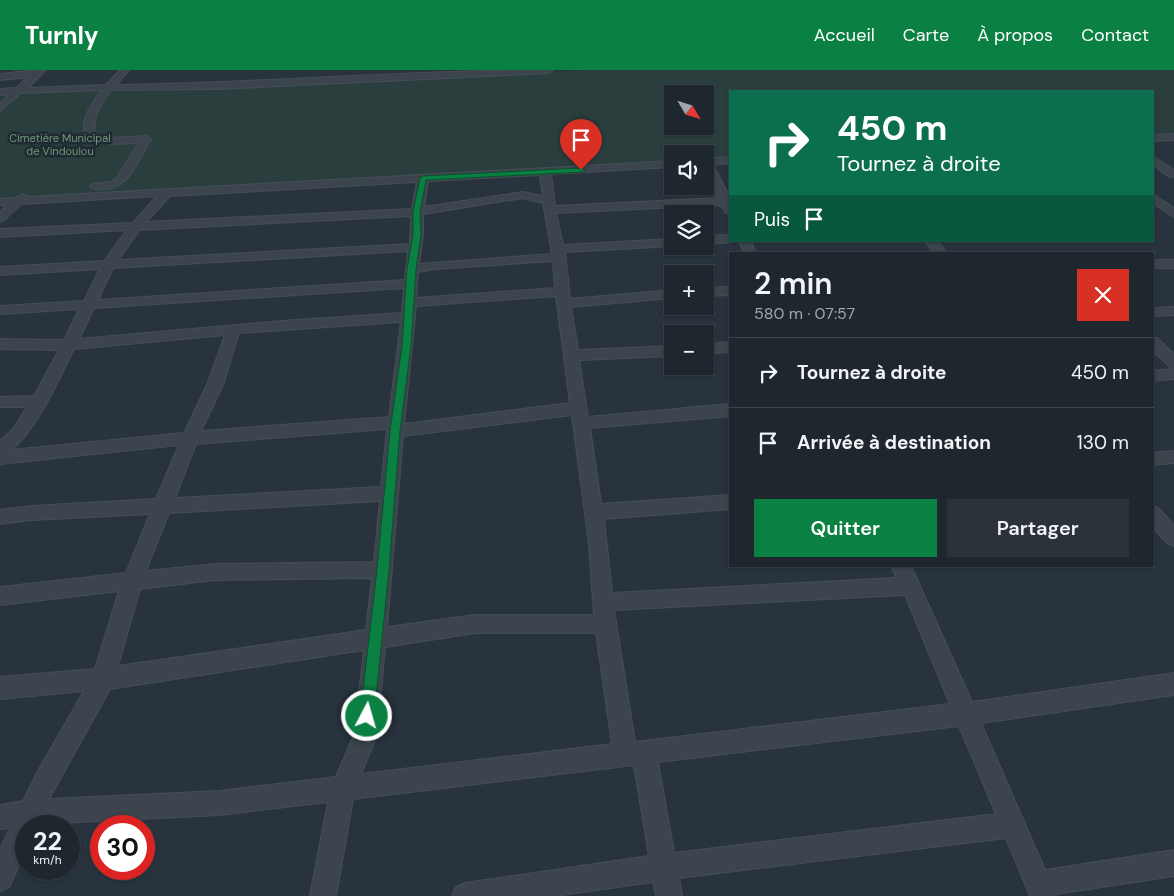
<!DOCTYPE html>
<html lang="fr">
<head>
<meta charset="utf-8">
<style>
  body { margin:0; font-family:"DM Sans",sans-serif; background:#2b323a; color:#f1f3f6; height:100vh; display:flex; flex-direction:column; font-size:19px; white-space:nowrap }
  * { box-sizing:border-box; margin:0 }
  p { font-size:16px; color:#a1a5aa }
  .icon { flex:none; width:28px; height:28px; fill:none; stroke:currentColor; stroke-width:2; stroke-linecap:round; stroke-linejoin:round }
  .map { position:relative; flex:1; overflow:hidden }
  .drawer { position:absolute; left:729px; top:182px; width:425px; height:315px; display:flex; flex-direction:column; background:#1e262e; border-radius:0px; box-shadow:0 1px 4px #0004,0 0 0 1px #3c434a }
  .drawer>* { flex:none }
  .top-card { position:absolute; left:729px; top:20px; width:425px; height:152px; border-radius:0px; box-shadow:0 1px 4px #0004,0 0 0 1px #3c434a; background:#0b6e4f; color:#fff; overflow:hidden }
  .needle { width:32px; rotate:128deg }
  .controls { position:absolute; left:664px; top:15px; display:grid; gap:10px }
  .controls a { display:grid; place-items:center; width:50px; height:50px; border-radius:0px; background:#1e262e; box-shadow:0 1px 4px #0004,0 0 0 1px #3c434a; font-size:25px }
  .speed { position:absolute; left:15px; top:745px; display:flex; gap:10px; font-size:25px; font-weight:700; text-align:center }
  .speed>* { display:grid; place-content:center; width:65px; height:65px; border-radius:50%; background:#1e262e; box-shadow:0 1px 4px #0004,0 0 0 1px #3c434a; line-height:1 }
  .speed small { font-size:12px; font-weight:400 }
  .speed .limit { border:8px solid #d22; background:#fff; color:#111 }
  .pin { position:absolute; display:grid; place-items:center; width:42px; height:42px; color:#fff; margin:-51px -21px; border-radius:50% 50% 50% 0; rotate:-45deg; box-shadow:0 0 5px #0007 }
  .pin .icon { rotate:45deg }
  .me { position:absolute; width:55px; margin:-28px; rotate:6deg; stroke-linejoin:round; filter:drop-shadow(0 0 4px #0008) }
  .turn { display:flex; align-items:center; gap:18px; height:105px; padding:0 25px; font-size:22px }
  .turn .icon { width:65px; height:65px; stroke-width:2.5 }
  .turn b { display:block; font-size:35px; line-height:42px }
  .then { display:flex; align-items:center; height:48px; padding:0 25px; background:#0003; gap:10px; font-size:19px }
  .round { display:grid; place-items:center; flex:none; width:52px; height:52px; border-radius:0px; background:#2b323a }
  .head { display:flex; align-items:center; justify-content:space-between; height:85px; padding:0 25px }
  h1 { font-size:30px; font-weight:600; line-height:38px }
  .primary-button { display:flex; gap:10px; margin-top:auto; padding:10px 25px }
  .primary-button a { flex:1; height:58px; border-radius:0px; background:#0b8043; color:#fff; font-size:20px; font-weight:600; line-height:58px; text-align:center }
  .primary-button a+a { background:#2b323a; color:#f1f3f6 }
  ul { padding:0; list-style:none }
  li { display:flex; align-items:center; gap:15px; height:70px; padding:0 25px; border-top:1px solid #3c434a }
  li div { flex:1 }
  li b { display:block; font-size:19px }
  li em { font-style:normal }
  header { display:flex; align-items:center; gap:30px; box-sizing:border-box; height:70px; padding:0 25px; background:#0b8043; color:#fff }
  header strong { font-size:24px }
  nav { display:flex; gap:28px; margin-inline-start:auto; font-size:18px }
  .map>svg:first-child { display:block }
  .green { fill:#2a3e3e; fill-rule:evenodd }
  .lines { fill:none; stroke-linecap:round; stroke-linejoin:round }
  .minor-casing { stroke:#454e57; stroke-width:2 }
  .minor { fill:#3c454d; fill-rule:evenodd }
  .route { fill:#0b8043; stroke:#07532c }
  .labels { text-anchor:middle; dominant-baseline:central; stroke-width:5; stroke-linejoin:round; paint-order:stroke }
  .far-park-label { font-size:11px; fill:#729676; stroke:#202a33 }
</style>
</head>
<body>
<header>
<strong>Turnly</strong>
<nav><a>Accueil</a><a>Carte</a><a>À propos</a><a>Contact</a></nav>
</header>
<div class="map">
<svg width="1174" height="826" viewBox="0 0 1174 826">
  <rect width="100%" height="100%" fill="#28333d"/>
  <path class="green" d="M584,0H1174V65L1153,66L1152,21H730V91L705,92V84H672V94L545,103L236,115L0,131V22L215,20ZM672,24H705V56H672Z"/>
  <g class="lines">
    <g class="minor-casing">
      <g id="minor">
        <path d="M37,0H46L28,18L106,15L120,0H129L116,15C262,13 407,0 553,0L549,3L219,19L111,20C100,33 92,47 95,64L110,68L146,66L151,69C136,93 127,127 92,118L90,116L92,114L111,112L116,109L139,73L110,74L86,68C79,51 91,34 102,20L21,23L0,41V33L10,24L0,25V19L16,18L29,7L0,10V4Z"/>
        <path d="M1174,64V70L1152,71V65Z"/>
        <path d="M1152,86L1174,100V107L1168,106L1152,94Z"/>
        <path d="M730,87V93L713,95L730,128V144L726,143L721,135L556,143L563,175L672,169L674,176L565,182L570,229L672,220V228L571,237L578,280L672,276V286L579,290L588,347L730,334V346L590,358L601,434L730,425V439L604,449L612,523L897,508L891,496H911L972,632L1174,603V625L981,653L1045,800L1174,780V806L1056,824V826H1030L1006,768L679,808L682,826H656L653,812L555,826H452L456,817L465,813L649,786L634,695L353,729L336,826H310L328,732L219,745L38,754L37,756H26V780L9,817L0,821V779L10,758L0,759V735L23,731L38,701L84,621L0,629V607L95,599L119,521L0,535V517L126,503L150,444L31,450L0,454V440L31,436L156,429L179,375L0,394V371L14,358L27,337H0V327L34,326L59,280L0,279V269L64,270L79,239L0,244V236L84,231L100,199L0,205V197L104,191L127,160L0,167V159L133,153L157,126L21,134L4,150L0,152V142L7,135H0V129L15,128L22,124L28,127L672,91V97L551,104L555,136L718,128L705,101V89ZM540,105L543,126L523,122L424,137L428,111ZM417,112L412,139L146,152L170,126ZM523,128L543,133L552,184L419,194L423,165V144ZM411,146L410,174L118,190L140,160ZM408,181L405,210L98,230L113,198ZM553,191L555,218L416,228L418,202L436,199ZM404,218L402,243L282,251L79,269L94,238ZM556,226L570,333L404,354L416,236ZM401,252L389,347L201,361L223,315L239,263ZM225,265L207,315L184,363L11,380C36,361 60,308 74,279ZM572,345L589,474L594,545H475L387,557L403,366ZM387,359L381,417L175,428L196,374ZM380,431L374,492L215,494L146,501L169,443ZM372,508L366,560L118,596L140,519L215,510ZM905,525L950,634L635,672L614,540ZM475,563H596L612,674L361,704L377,665L385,577ZM364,580L354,665L336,707L219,721L49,729L110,619ZM959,656L996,744L674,783L658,692Z"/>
        <path d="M1152,124L1174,138V147L1152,133Z"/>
        <path d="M730,165V171L734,172L705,174V166Z"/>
        <path d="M739,171H751L756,184H744Z"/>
        <path d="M925,171H938L947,184H934Z"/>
        <rect x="1152" y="190" width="22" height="8"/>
        <path d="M730,217V225L705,226V218Z"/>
        <path d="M1174,237V245L1152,246V238Z"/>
        <path d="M1152,267L1157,268L1174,284V298L1169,296L1152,280Z"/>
        <path d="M730,272V282L705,284V274Z"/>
        <path d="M1174,299V309L1152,311V301Z"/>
        <path d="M1174,381V393L1152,395V383Z"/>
        <path d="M1152,436L1158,438L1174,455V476L1167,473L1152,456Z"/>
      </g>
    </g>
    <use href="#minor" class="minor"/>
  </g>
  <path class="route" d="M581,98L585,100L584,102L426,110L420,142L421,165L416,199L411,276L400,361L389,500L374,646L372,651L367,653L362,651L360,646L377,500L390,361L402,276L407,199L413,165V142L420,108L423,106Z"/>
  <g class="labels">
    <g class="far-park-label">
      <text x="60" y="68">Cimetière Municipal<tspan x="60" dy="13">de Vindoulou</tspan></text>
    </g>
  </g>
</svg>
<div class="controls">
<a><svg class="needle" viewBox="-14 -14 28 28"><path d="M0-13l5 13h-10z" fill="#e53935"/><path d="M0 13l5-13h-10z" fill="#a1a5aa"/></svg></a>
<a><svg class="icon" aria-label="sound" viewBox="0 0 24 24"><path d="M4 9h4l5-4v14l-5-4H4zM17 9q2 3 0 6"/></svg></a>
<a><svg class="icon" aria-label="layers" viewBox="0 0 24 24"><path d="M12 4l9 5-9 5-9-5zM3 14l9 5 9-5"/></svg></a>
<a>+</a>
<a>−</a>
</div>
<div class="speed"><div>22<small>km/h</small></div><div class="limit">30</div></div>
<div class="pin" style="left:581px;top:100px;background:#d93025"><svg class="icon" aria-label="arrive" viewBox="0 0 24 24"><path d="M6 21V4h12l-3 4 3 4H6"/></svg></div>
<svg class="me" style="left:367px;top:646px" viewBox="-20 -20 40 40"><circle r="17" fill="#0b8043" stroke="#fff" stroke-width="3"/><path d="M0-11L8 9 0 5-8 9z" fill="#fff"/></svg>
<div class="top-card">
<div class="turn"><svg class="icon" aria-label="right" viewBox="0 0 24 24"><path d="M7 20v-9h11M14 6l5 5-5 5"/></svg><div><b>450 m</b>Tournez à droite</div></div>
<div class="then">Puis<svg class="icon" aria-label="arrive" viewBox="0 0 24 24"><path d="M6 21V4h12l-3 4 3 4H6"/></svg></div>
</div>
<section class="drawer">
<div class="head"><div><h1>2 min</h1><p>580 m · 07:57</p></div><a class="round" style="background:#d93025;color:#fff"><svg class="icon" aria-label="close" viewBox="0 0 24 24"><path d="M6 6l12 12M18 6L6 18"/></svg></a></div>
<ul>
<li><svg class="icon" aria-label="right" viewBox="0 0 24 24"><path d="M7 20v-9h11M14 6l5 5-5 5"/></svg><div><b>Tournez à droite</b></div><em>450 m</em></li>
<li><svg class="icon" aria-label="arrive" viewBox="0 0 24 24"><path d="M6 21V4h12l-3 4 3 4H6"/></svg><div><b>Arrivée à destination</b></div><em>130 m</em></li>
</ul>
<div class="primary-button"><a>Quitter</a><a>Partager</a></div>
</section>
</div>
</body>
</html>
